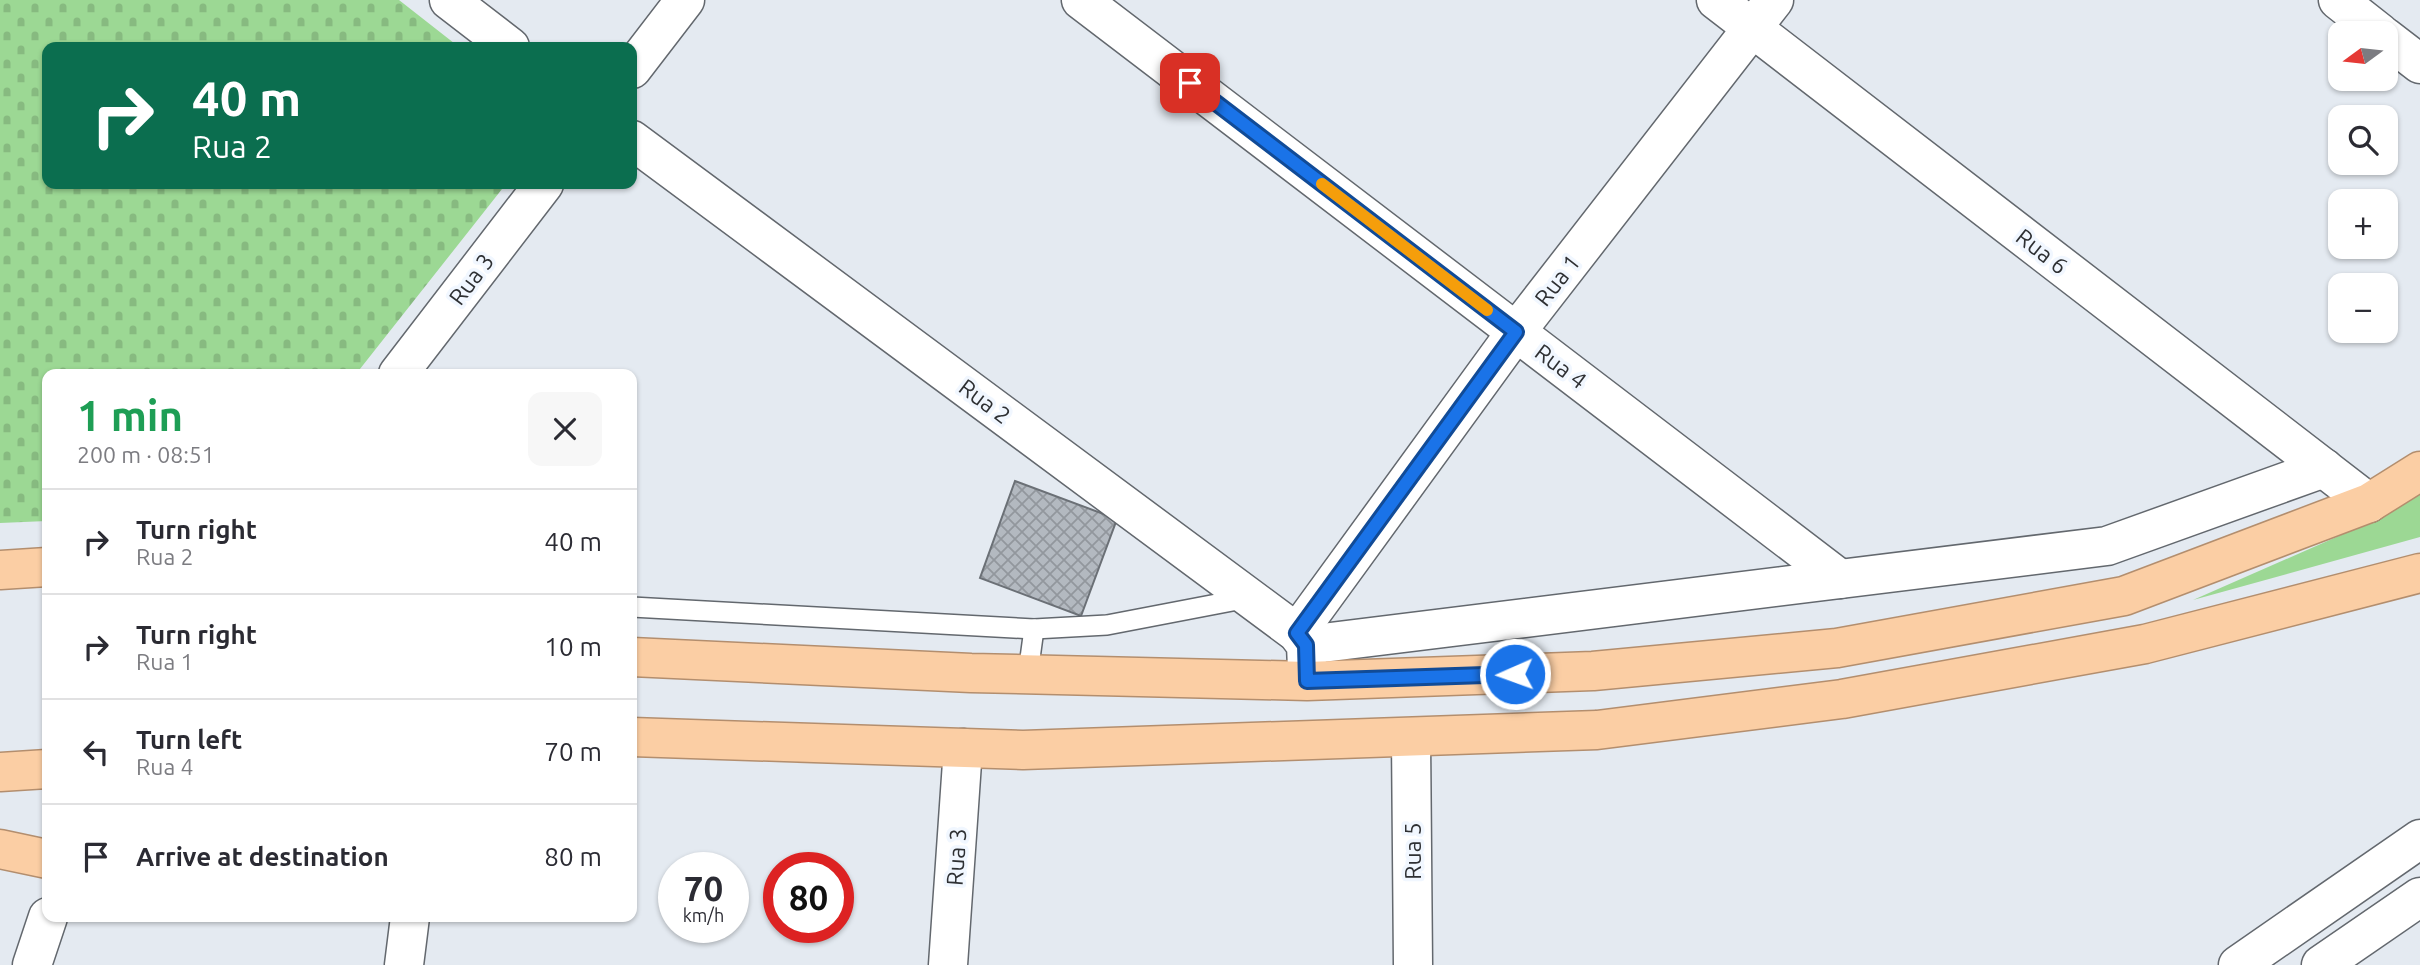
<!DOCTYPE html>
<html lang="en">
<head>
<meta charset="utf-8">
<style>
  body { margin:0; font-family:Ubuntu,sans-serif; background:#f7f7f7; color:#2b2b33; height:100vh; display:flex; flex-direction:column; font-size:26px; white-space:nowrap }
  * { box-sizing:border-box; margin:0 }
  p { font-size:23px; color:#7c7c81 }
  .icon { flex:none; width:38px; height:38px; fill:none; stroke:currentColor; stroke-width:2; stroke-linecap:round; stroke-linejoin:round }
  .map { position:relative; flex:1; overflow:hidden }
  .side { position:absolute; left:42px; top:369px; width:595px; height:553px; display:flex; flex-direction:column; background:#fff; border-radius:14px; box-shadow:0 2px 5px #0004 }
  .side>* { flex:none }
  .banner { position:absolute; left:42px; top:42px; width:595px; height:147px; border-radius:14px; box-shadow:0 2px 5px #0004; background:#0b6e4f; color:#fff; overflow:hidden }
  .needle { width:46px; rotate:255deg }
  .buttons { position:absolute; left:2328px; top:21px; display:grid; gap:14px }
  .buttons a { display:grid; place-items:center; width:70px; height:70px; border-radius:14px; background:#fff; box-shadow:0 2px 5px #0004; font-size:35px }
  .speed { position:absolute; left:658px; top:852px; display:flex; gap:14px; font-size:35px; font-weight:700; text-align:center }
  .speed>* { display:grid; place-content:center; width:91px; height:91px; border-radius:50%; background:#fff; box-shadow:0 2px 5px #0004; line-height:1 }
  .speed small { font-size:18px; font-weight:400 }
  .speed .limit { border:10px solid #d22; background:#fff; color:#111 }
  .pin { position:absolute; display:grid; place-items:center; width:60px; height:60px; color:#fff; margin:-30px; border-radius:14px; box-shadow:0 4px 10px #0006 }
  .me { position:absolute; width:77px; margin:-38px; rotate:268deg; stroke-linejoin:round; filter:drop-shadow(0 0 5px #0008) }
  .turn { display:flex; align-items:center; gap:24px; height:147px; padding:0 35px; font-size:32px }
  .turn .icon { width:91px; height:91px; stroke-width:2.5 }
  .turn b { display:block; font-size:49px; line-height:60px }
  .round { display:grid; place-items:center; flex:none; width:74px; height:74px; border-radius:14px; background:#f7f7f7 }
  .overview { display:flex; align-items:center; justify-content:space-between; height:119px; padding:0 35px }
  h1 { font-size:42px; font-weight:700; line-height:52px; color:#1e9e55 }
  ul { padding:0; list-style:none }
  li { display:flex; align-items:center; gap:21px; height:105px; padding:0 35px; border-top:2px solid #e1e1e2 }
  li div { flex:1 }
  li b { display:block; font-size:26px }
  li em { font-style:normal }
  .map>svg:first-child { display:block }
  .green { fill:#9cd894 }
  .cemetery { fill:url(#cemetery-stones) }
  .building { fill:url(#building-cross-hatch); stroke:#6b7076; stroke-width:2 }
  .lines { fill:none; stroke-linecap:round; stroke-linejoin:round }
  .service-casing { stroke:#63686e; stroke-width:22 }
  .minor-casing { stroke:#63686e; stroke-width:41 }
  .tertiary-casing { stroke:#63686e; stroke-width:41 }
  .trunk-casing { stroke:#b38e6e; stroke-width:41 }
  .service { stroke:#fff; stroke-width:19 }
  .minor { stroke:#fff; stroke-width:38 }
  .tertiary { stroke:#fff; stroke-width:38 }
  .trunk { stroke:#fbcea4; stroke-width:38 }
  .route-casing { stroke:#114b97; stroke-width:18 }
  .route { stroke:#1a73e8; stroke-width:12 }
  .slow { stroke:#f59e0b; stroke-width:12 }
  .labels { text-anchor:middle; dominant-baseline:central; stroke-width:7; stroke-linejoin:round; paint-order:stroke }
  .street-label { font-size:23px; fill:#2e3033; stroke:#f1f7ff }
</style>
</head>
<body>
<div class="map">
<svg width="2420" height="965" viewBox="0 0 2420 965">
  <defs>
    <pattern id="cemetery-stones" width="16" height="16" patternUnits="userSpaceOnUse" patternTransform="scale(1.75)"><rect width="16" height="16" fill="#9cd894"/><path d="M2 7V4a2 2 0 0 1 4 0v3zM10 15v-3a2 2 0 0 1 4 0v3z" fill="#87ba80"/></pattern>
    <pattern id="building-cross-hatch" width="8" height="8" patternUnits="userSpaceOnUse" patternTransform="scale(1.75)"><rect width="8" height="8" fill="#b3b9c0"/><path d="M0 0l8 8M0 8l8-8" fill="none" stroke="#92979d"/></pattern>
  </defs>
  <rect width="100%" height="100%" fill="#e4eaf1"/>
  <path class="green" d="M2420,493V537L2193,600L2382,517Z"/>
  <path class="cemetery" d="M0,0H399L459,47H47V184H506L356,374H47V521L0,523Z"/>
  <path class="building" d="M1015,481L1117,519L1081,616L980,578Z"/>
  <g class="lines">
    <g class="service-casing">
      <g id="service">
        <path d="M632,607L1034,629L1107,625L1248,598"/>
        <path d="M1028,673L1034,629"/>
      </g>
    </g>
    <g class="minor-casing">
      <g id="minor">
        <path d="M449,0L510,47"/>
        <path d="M1081,0L1840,579"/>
        <path d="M1716,0L2369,503"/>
        <path d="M2338,0L2380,33"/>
        <path d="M2385,37L2420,64"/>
        <path d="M632,69L685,0"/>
        <path d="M632,140L1297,633L1306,645L1307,668"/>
        <path d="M398,374L544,184"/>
        <path d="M1297,633L1516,332L1774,0"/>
        <path d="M1306,645L2107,546L2324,468"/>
        <path d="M1411,738L1413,965"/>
        <path d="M404,965L410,917"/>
        <path d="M948,965L963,748"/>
      </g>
    </g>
    <g class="tertiary-casing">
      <g id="tertiary">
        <path d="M32,965L48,917"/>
        <path d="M2238,965L2420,839"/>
        <path d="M2321,965L2420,897"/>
      </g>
    </g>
    <g class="trunk-casing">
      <g id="trunk">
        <path d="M0,570L47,567"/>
        <path d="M632,657L971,673L1307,681L1593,671L1837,648L2124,596L2369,503L2420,471"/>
        <path d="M632,737L1023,750L1597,730L1842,699L2145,644L2420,573"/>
        <path d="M0,772L47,769"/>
        <path d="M0,849L47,859"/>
      </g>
    </g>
    <use href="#service" class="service"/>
    <use href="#minor" class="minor"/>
    <use href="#tertiary" class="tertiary"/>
    <use href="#trunk" class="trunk"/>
  </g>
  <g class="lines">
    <g class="route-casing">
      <path id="route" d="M1190,83L1516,332L1297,633L1306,645L1307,681L1515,674"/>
    </g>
    <use href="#route" class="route"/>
    <path class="slow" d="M1322,184L1487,310"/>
  </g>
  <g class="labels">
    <g class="street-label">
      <text transform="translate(2042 251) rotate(38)">Rua 6</text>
      <text transform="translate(471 279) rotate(-53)">Rua 3</text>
      <text transform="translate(1557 280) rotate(-52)">Rua 1</text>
      <text transform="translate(1561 366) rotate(37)">Rua 4</text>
      <text transform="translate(985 401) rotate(37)">Rua 2</text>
      <text transform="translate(1412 851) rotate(-90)">Rua 5</text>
      <text transform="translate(956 857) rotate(-86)">Rua 3</text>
    </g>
  </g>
</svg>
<div class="buttons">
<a><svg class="needle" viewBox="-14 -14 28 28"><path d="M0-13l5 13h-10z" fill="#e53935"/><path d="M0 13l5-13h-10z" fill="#7c7c81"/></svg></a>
<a><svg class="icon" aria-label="search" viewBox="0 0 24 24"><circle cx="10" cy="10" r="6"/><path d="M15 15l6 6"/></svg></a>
<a>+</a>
<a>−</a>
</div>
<div class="speed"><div>70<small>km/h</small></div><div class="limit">80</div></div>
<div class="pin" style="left:1190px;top:83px;background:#d93025"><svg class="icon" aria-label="arrive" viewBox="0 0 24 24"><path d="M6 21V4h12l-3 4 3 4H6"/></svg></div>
<svg class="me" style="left:1515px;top:674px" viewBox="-20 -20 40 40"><circle r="17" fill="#1a73e8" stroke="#fff" stroke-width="3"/><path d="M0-11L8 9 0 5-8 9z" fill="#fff"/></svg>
<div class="banner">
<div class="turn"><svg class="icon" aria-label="right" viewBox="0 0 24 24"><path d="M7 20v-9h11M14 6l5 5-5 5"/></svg><div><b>40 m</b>Rua 2</div></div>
</div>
<section class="side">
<div class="overview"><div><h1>1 min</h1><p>200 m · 08:51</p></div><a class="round"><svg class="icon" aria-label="close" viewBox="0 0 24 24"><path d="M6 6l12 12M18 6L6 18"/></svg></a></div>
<ul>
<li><svg class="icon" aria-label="right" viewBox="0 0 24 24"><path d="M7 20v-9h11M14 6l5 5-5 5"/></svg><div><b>Turn right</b><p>Rua 2</p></div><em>40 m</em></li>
<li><svg class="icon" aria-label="right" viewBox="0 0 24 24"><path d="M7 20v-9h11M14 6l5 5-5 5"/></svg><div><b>Turn right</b><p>Rua 1</p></div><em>10 m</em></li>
<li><svg class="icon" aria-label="left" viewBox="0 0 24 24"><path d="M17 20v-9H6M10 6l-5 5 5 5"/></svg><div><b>Turn left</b><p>Rua 4</p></div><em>70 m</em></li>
<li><svg class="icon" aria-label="arrive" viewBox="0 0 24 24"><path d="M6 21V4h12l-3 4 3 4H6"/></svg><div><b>Arrive at destination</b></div><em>80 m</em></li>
</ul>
</section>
</div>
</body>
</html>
